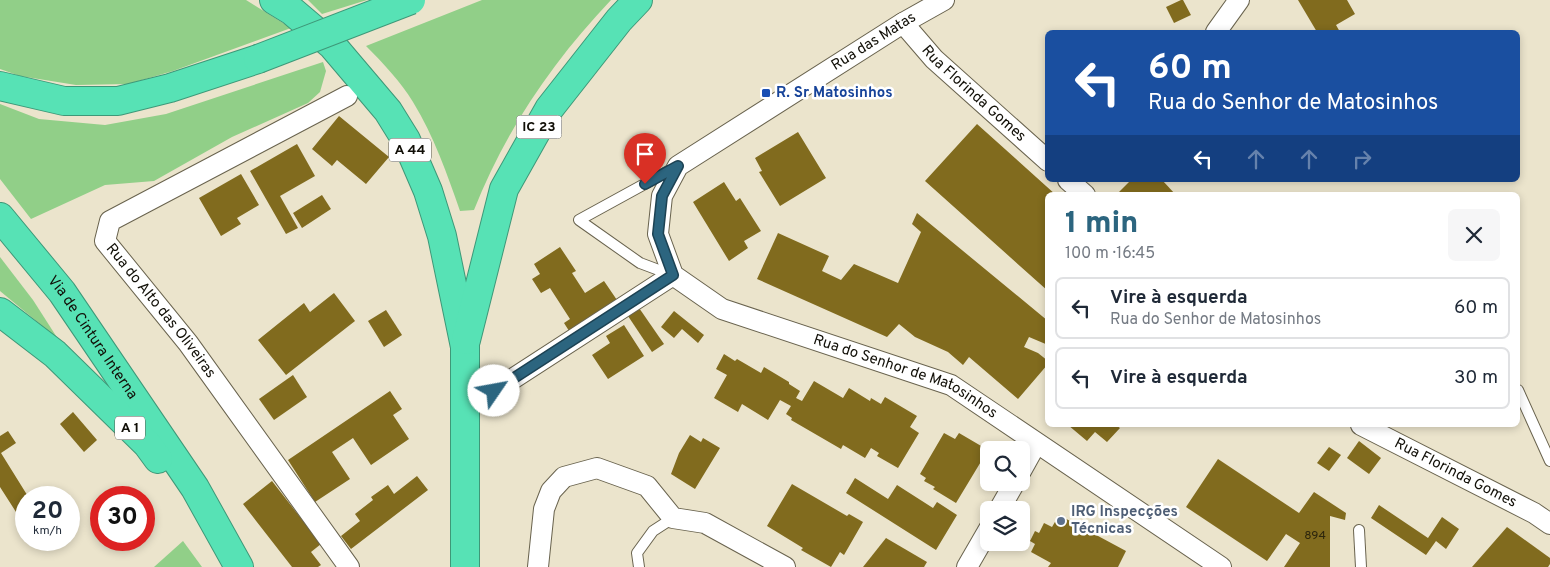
<!DOCTYPE html>
<html lang="pt">
<head>
<meta charset="utf-8">
<style>
  body { margin:0; font-family:Overpass,sans-serif; background:#f6f6f7; color:#1f2937; height:100vh; display:flex; flex-direction:column; font-size:19px; white-space:nowrap }
  * { box-sizing:border-box; margin:0 }
  p { font-size:16px; color:#747a83 }
  .icon { flex:none; width:28px; height:28px; fill:none; stroke:currentColor; stroke-width:2; stroke-linecap:round; stroke-linejoin:round }
  .map { position:relative; flex:1; overflow:hidden }
  .sheet { position:absolute; left:1045px; top:192px; width:475px; height:235px; display:flex; flex-direction:column; background:#fff; border-radius:8px; box-shadow:0 2px 8px #0003 }
  .sheet>* { flex:none }
  .banner { position:absolute; left:1045px; top:30px; width:475px; height:152px; border-radius:8px; box-shadow:0 2px 8px #0003; background:#1a4fa0; color:#fff; overflow:hidden }
  .tools { position:absolute; left:980px; top:441px; display:grid; gap:10px }
  .tools a { display:grid; place-items:center; width:50px; height:50px; border-radius:8px; background:#fff; box-shadow:0 2px 8px #0003; font-size:25px }
  .speed { position:absolute; left:15px; top:486px; display:flex; gap:10px; font-size:25px; font-weight:700; text-align:center }
  .speed>* { display:grid; place-content:center; width:65px; height:65px; border-radius:50%; background:#fff; box-shadow:0 2px 8px #0003; line-height:1 }
  .speed small { font-size:12px; font-weight:400 }
  .speed .limit { border:8px solid #d22; background:#fff; color:#111 }
  .pin { position:absolute; display:grid; place-items:center; width:42px; height:42px; color:#fff; margin:-51px -21px; border-radius:50% 50% 50% 0; rotate:-45deg; box-shadow:0 0 5px #0007 }
  .pin .icon { rotate:45deg }
  .me { position:absolute; width:55px; margin:-28px; rotate:57deg; stroke-linejoin:round; filter:drop-shadow(0 0 4px #0008) }
  .turn { display:flex; align-items:center; gap:18px; height:105px; padding:0 20px; font-size:22px }
  .turn .icon { width:65px; height:65px; stroke-width:2.5 }
  .turn b { display:block; font-size:35px; line-height:42px }
  .lanes { display:flex; align-items:center; height:48px; padding:0 20px; background:#0003; justify-content:center; gap:25px; direction:ltr }
  .lanes .off { opacity:.35 }
  .round { display:grid; place-items:center; flex:none; width:52px; height:52px; border-radius:8px; background:#f6f6f7 }
  .headline { display:flex; align-items:center; justify-content:space-between; height:85px; padding:0 20px }
  h1 { font-size:30px; font-weight:800; line-height:38px; color:#2c657f }
  ul { padding:0; list-style:none }
  li { display:flex; align-items:center; gap:15px; height:62px; margin:0 10px 8px; padding:0 10px; border:2px solid #e0e1e3; border-radius:8px }
  li div { flex:1 }
  li b { display:block; font-size:19px }
  li em { font-style:normal }
  .map>svg:first-child { display:block }
  .green { fill:#91cf88 }
  .building { fill:#816b1e }
  .lines { fill:none; stroke-linecap:round; stroke-linejoin:round }
  .lane-casing { stroke:#69634e; stroke-width:12 }
  .street-casing { stroke:#69634e; stroke-width:22 }
  .highway-casing { stroke:#3e9878; stroke-width:30 }
  .lane { stroke:#fff; stroke-width:10 }
  .street { stroke:#fff; stroke-width:20 }
  .highway { stroke:#57e2b5; stroke-width:28 }
  .highway-bridge-casing { stroke:#3e9878; stroke-width:30; stroke-linecap:butt }
  .highway-bridge { stroke:#57e2b5; stroke-width:28 }
  .route-casing { stroke:#1d4253; stroke-width:12 }
  .route { stroke:#2c657f; stroke-width:9 }
  .transit-dot { fill:#1a4fb4; stroke:#fff; stroke-width:2 }
  .service-dot { fill:#5c6f8a; stroke:#fff; stroke-width:2 }
  .labels { text-anchor:middle; dominant-baseline:central; stroke-width:5; stroke-linejoin:round; paint-order:stroke }
  .number-label { font-size:12px; fill:#2d260d }
  .shield { fill:#fff; stroke:#585751; stroke-width:1 }
  .shield-label { font-size:14px; font-weight:bold; fill:#110f07 }
  .street-label { font-size:15px; fill:#110f07; stroke:#fff }
  .transit-label { font-size:15px; font-weight:bold; fill:#164399; stroke:#fff; text-anchor:start }
  .service-label { font-size:15px; font-weight:bold; fill:#4e5e75; stroke:#fff; text-anchor:start }
</style>
</head>
<body>
<div class="map">
<svg width="1550" height="567" viewBox="0 0 1550 567">
  <rect width="100%" height="100%" fill="#ebe4cc"/>
  <g class="green">
    <path d="M0,0H246L291,28L173,71L128,84L76,85L20,76L0,69Z"/>
    <path d="M308,0H367L322,14Z"/>
    <path d="M482,0H611C553,61 505,131 474,210L460,211C447,174 434,136 413,102C401,82 383,63 366,46Z"/>
    <path d="M323,62L326,71L320,92L308,103L232,137L154,181L105,185L31,219L0,179V104L39,119L105,125L166,114Z"/>
    <path d="M0,257L33,300L58,339L0,291Z"/>
    <path d="M183,541L202,567H154Z"/>
  </g>
  <g class="building">
    <path d="M1181,0H1183L1191,15L1174,23L1166,7Z"/>
    <path d="M1298,0H1347L1355,14L1336,25L1340,32H1317Z"/>
    <path d="M339,116L389,157L366,184L337,160L332,166L312,149Z"/>
    <path d="M977,124L1056,195H1048V291L925,181Z"/>
    <path d="M798,132L826,178L780,206L759,172L762,171L755,158Z"/>
    <path d="M297,144L315,176L280,196L298,228L286,234L250,171Z"/>
    <path d="M241,174L259,205L237,218L241,224L221,236L199,198Z"/>
    <path d="M1131,180H1162L1176,195H1116Z"/>
    <path d="M724,182L736,201L740,198L761,231L744,241L748,248L729,261L693,202Z"/>
    <path d="M322,195L331,209L302,228L293,213Z"/>
    <path d="M917,213L1048,321V345L1029,337L1024,347L1038,353L1048,361V364L1018,399L969,357L963,365L948,352L915,337L899,324L887,337L757,279L778,233L829,256L822,271L841,280L854,264L898,283L921,232L912,224Z"/>
    <path d="M560,247L576,271L572,273L585,293L604,281L619,303L571,334L564,323L570,319L550,288L541,293L532,279L540,274L534,264Z"/>
    <path d="M334,293L355,321L286,375L258,340L304,303L310,312Z"/>
    <path d="M637,305L664,344L652,352L626,313Z"/>
    <path d="M386,310L402,335L384,347L368,321Z"/>
    <path d="M674,311L704,335L698,343L682,329L674,338L661,327Z"/>
    <path d="M624,325L644,356L608,379L592,355L610,343L606,336Z"/>
    <path d="M724,354L735,361L737,359L761,373L764,367L789,382V384L800,391L796,398L802,401L814,381L843,398L849,388L870,401L871,398L881,404L885,397L917,416L910,427L919,433L898,468L877,456L879,453L871,448L865,458L843,445L841,449L791,420L792,418L786,414L791,406L780,400L768,420L742,404L738,412L714,398L727,375L716,369Z"/>
    <path d="M293,375L307,397L274,420L259,399Z"/>
    <path d="M390,391L402,409L393,415L409,439L371,465L353,438L332,452L350,479L315,502L288,460Z"/>
    <path d="M73,412L97,440L84,452L60,424Z"/>
    <path d="M1068,425H1116L1120,428L1107,442L1095,432L1087,441Z"/>
    <path d="M8,431L16,443L1,453L29,498H26V504L16,512L0,487V436Z"/>
    <path d="M944,433L955,439L959,433L988,450L956,503L933,489L935,487L924,481L926,478L920,474Z"/>
    <path d="M690,435L701,442L703,438L720,448L695,489L671,474L679,453Z"/>
    <path d="M1359,441L1381,458L1369,474L1347,458Z"/>
    <path d="M1329,447L1341,455L1329,471L1317,463Z"/>
    <path d="M1218,459L1299,513L1314,492L1346,513L1345,520L1330,516V567H1284L1300,543L1286,534L1267,561L1186,507Z"/>
    <path d="M417,476L428,490L351,549L341,536L360,521L355,514L373,500L371,497L388,485L394,494Z"/>
    <path d="M855,478L888,499L897,485L933,508L937,502L957,515L936,550L846,493Z"/>
    <path d="M272,481L321,544L311,552L321,565L318,567H292L243,504Z"/>
    <path d="M792,484L847,516L849,514L863,522L844,555L840,552L831,567L801,550L803,548L767,526Z"/>
    <path d="M1379,505L1428,538L1442,517L1459,529L1446,549L1436,541L1426,555L1371,518Z"/>
    <path d="M1059,515L1126,551L1118,567H1048L1051,563L1031,552L1035,544L1030,541L1035,531L1039,533L1044,523L1052,527Z"/>
    <path d="M1507,527L1550,558V564L1548,567H1472Z"/>
    <path d="M886,538L927,562L924,567H863Z"/>
  </g>
  <g class="lines">
    <g class="lane-casing">
      <g id="lane">
        <path d="M672,275L640,263L579,220L672,169"/>
        <path d="M1518,390L1550,461"/>
        <path d="M1359,530L1361,567"/>
        <path d="M639,567L637,553L653,531L673,518"/>
      </g>
    </g>
    <g class="street-casing">
      <g id="street">
        <path id="s1" d="M944,0L903,23L678,166L662,196L658,234L673,275L722,309L951,385L1221,567"/>
        <path id="s2" d="M903,23L934,59L1048,161"/>
        <path d="M1216,32L1239,0"/>
        <path id="s3" d="M347,96L110,221L105,241L188,343L349,567"/>
        <path d="M1068,180L1085,195"/>
        <path d="M494,391L673,275"/>
        <path id="s4" d="M1361,425L1534,513L1550,524"/>
        <path d="M1021,471L1036,444"/>
        <path d="M999,510L1015,482"/>
        <path d="M538,567L544,509L551,491L564,477L597,468L647,486L673,518L705,523L785,567"/>
        <path d="M967,567L989,529"/>
      </g>
    </g>
    <g class="highway-casing">
      <g id="highway">
        <path d="M274,0L292,11L332,45L388,111L406,140L428,191L442,236L465,347V567"/>
        <path d="M0,86L64,101H118L170,88L258,59"/>
        <path id="s5" d="M0,217L62,292L195,488L239,567"/>
        <path d="M0,312L55,354L147,444L158,459"/>
        <path d="M466,340L504,189L549,109L619,20L638,0"/>
      </g>
    </g>
    <use href="#lane" class="lane"/>
    <use href="#street" class="street"/>
    <use href="#highway" class="highway"/>
    <g class="highway-bridge-casing">
      <path id="highway-bridge" d="M258,59L411,0"/>
    </g>
    <use href="#highway-bridge" class="highway-bridge"/>
  </g>
  <g class="lines">
    <g class="route-casing">
      <path id="route" d="M494,391L673,275L658,234L662,196L678,166L645,184"/>
    </g>
    <use href="#route" class="route"/>
  </g>
  <rect class="transit-dot" x="761" y="88" width="10" height="10" rx="2.5"/>
  <circle class="service-dot" cx="1061" cy="521" r="5"/>
  <g class="labels">
    <g class="number-label">
      <text x="1315" y="536">894</text>
    </g>
    <g class="shield">
      <rect x="516.5" y="115.5" width="45" height="23" rx="4"/>
      <rect x="389" y="138.5" width="42" height="23" rx="4"/>
      <rect x="115" y="416.5" width="30" height="23" rx="4"/>
    </g>
    <g class="shield-label">
      <text x="539" y="127">IC 23</text>
      <text x="410" y="150">A 44</text>
      <text x="130" y="428">A 1</text>
    </g>
    <g class="street-label">
      <text transform="translate(874 42) rotate(-32)">Rua das Matas</text>
      <text stroke="none"><textPath href="#s2" startOffset="100">Rua Florinda Gomes</textPath></text>
      <text stroke="none"><textPath href="#s3" startOffset="378">Rua do Alto das Oliveiras</textPath></text>
      <text stroke="none"><textPath href="#s5" startOffset="152">Via de Cintura Interna</textPath></text>
      <text stroke="none"><textPath href="#s1" startOffset="685">Rua do Senhor de Matosinhos</textPath></text>
      <text stroke="none"><textPath href="#s4" startOffset="106">Rua Florinda Gomes</textPath></text>
    </g>
    <g class="transit-label">
      <text x="776" y="93">R. Sr Matosinhos</text>
    </g>
    <g class="service-label">
      <text x="1071" y="512">IRG Inspecções<tspan x="1071" dy="17">Técnicas</tspan></text>
    </g>
  </g>
</svg>
<div class="tools">
<a><svg class="icon" aria-label="search" viewBox="0 0 24 24"><circle cx="10" cy="10" r="6"/><path d="M15 15l6 6"/></svg></a>
<a><svg class="icon" aria-label="layers" viewBox="0 0 24 24"><path d="M12 4l9 5-9 5-9-5zM3 14l9 5 9-5"/></svg></a>
</div>
<div class="speed"><div>20<small>km/h</small></div><div class="limit">30</div></div>
<div class="pin" style="left:645px;top:184px;background:#d93025"><svg class="icon" aria-label="arrive" viewBox="0 0 24 24"><path d="M6 21V4h12l-3 4 3 4H6"/></svg></div>
<svg class="me" style="left:494px;top:391px" viewBox="-20 -20 40 40"><circle r="19" fill="#fff"/><path d="M0-13L10 11 0 6-10 11z" fill="#2c657f"/></svg>
<div class="banner">
<div class="turn"><svg class="icon" aria-label="left" viewBox="0 0 24 24"><path d="M17 20v-9H6M10 6l-5 5 5 5"/></svg><div><b>60 m</b>Rua do Senhor de Matosinhos</div></div>
<div class="lanes"><svg class="icon" aria-label="left" viewBox="0 0 24 24"><path d="M17 20v-9H6M10 6l-5 5 5 5"/></svg><svg class="icon off" aria-label="ahead" viewBox="0 0 24 24"><path d="M12 20V5M6 11l6-6 6 6"/></svg><svg class="icon off" aria-label="ahead" viewBox="0 0 24 24"><path d="M12 20V5M6 11l6-6 6 6"/></svg><svg class="icon off" aria-label="right" viewBox="0 0 24 24"><path d="M7 20v-9h11M14 6l5 5-5 5"/></svg></div>
</div>
<section class="sheet">
<div class="headline"><div><h1>1 min</h1><p>100 m · 16:45</p></div><a class="round"><svg class="icon" aria-label="close" viewBox="0 0 24 24"><path d="M6 6l12 12M18 6L6 18"/></svg></a></div>
<ul>
<li><svg class="icon" aria-label="left" viewBox="0 0 24 24"><path d="M17 20v-9H6M10 6l-5 5 5 5"/></svg><div><b>Vire à esquerda</b><p>Rua do Senhor de Matosinhos</p></div><em>60 m</em></li>
<li><svg class="icon" aria-label="left" viewBox="0 0 24 24"><path d="M17 20v-9H6M10 6l-5 5 5 5"/></svg><div><b>Vire à esquerda</b></div><em>30 m</em></li>
</ul>
</section>
</div>
</body>
</html>
